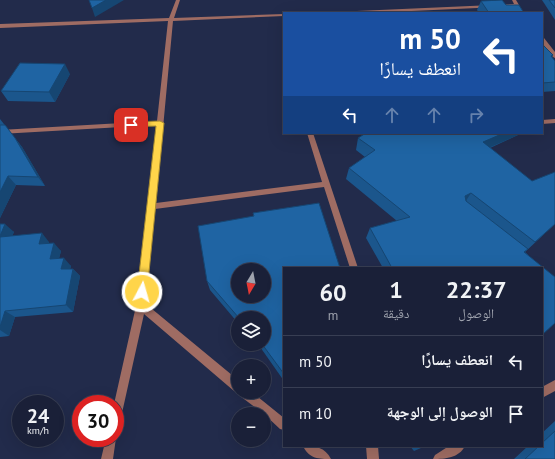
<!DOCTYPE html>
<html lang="ar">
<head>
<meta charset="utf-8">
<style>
  body { margin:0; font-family:"PT Sans","Noto Naskh Arabic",sans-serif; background:#232840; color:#f1f3f6; direction:rtl; height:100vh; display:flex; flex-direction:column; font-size:15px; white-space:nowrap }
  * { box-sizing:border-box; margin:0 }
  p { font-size:13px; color:#9fa3ae }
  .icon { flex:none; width:22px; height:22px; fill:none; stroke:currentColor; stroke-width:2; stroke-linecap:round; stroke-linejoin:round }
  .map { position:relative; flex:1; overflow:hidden; direction:ltr }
  .details { position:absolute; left:283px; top:267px; width:260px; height:180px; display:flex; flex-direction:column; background:#1a2038; border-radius:0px; box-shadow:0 4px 16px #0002,0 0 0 1px #383e53; direction:rtl }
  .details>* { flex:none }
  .top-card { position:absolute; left:283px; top:12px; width:260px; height:122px; border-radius:0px; box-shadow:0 4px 16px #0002,0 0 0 1px #383e53; direction:rtl; background:#1a4fa0; color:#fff; overflow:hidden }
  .needle { width:26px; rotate:190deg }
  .fabs { position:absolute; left:231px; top:263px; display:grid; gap:8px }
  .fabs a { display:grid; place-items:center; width:40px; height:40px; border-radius:50%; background:#1a2038; box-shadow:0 4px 16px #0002,0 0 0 1px #383e53; font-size:20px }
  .speed { position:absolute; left:12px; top:395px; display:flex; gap:8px; font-size:20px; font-weight:700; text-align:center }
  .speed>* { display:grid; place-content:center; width:52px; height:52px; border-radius:50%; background:#1a2038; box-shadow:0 4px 16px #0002,0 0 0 1px #383e53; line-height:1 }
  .speed small { font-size:10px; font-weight:400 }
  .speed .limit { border:6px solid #d22; background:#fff; color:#111 }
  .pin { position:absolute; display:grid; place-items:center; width:34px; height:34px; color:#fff; margin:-17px; border-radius:8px; box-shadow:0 2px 6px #0006 }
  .me { position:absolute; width:44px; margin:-22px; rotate:6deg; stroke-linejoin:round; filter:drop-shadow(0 0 3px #0008) }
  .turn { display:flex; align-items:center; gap:14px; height:84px; padding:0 16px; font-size:18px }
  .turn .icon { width:52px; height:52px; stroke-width:2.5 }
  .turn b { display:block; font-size:28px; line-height:34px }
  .lanes { display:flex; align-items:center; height:38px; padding:0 16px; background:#0003; justify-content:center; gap:20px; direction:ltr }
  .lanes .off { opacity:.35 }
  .eta { display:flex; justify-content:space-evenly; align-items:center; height:68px; text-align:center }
  .eta b { font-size:24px; font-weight:600; line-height:28px }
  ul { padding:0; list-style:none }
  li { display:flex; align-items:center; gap:12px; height:52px; padding:0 16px; border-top:1px solid #383e53 }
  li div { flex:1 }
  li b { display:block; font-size:15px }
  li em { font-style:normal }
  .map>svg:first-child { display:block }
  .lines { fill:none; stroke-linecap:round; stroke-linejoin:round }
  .minor { fill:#9f6c63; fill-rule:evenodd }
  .wall { fill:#1b568c }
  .shaded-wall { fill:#164672 }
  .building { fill:#1f64a3; stroke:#164672; fill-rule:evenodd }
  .route { fill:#ffd54a; stroke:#a68a30 }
</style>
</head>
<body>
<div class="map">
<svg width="555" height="459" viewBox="0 0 555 459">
  <rect width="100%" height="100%" fill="#222b4b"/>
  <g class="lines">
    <g class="minor">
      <path d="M176,0H180L174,18L284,14V16L173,21L156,203L322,182L307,133H313L358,268H350L324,187L155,209L146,304L238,380V392L234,391L144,314L120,422L119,426L115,427V404H114L136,306L157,125L0,134V130L157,121L168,21L0,28V24L169,18Z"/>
      <path d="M512,0H516L519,5V6L368,13H332L334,12L514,4Z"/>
      <path d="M542,37L544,38L555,52V58L553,57L542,43Z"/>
      <path d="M555,119V123L542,124V120Z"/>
      <path d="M555,380V391L542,398V387Z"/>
      <path d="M239,392H252L284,418V430L280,429L264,414L240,396Z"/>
      <path d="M115,434L116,438L113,459H101L106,438H115Z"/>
      <path d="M303,446C315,446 325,447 331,459C319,459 309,459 303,446Z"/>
      <path d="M366,446H378L379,459H367Z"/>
      <path d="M449,446H465C459,458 445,459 433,459L435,455Z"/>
    </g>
  </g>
  <g class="wall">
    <path d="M542,0H555V20Z"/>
    <path d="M481,1L506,5L524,13H479L477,10Z"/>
    <path d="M542,44L553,55L552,57L555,61V91L542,92Z"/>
    <path d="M70,74L55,102L8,101L1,91Z"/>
    <path d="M0,119L22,147L45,186L16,185L0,218Z"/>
    <path d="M518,135L490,148L555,224L525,252L542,268H383L366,238L370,228L397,221L346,179L349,168L365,157L356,150L358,138Z"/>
    <path d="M253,213L284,268V381L258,344H264V318H238V323L210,290L207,281L253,216Z"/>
    <path d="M0,224L14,232L12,236L49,242V243L61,251L59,258L71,266L70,269H73L80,276L73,312L15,317L9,336L0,337Z"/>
    <path d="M555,421V459H514L528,446H542V433Z"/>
    <path d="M410,446H423L421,448L414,451Z"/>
  </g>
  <g class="shaded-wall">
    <path d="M106,0H124L95,17L92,8Z"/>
    <path d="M65,64L70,74L55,102L49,92Z"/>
    <path d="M504,133H519L518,135L477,153L483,142Z"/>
    <path d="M15,138L22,147L45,186L38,177Z"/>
    <path d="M8,176L16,185L0,218V192Z"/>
    <path d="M471,193L464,204L465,196Z"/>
    <path d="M5,224L14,232L8,246L0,238V236Z"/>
    <path d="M42,233L49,242L47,252L39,244Z"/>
    <path d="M54,243L61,251L57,267L50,259Z"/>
    <path d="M64,258L71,266L68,277L61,269Z"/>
    <path d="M73,269L80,276L73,312L66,305Z"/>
    <path d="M5,311L15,317L9,336L0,330V327Z"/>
  </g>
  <g class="building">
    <path d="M89,0H106L92,8Z"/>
    <path d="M502,0L506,5H519L524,13H489L481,1Z"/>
    <path d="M549,0H555V8Z"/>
    <path d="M542,44L553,55L551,56L555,61V82L542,83Z"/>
    <path d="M20,63L65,64L49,92L1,91Z"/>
    <path d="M0,125H5L15,138L38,177L8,176L0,192Z"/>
    <path d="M366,133H504L483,142L532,181L555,172V224L535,242L471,193L465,196L466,201L528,249L524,252L555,277V323L542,335V268H392L370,228L410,217L349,168L375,150L358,138Z"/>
    <path d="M319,203L340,268H284V374L262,344H264V318H239L207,281L198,226L254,216L253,213ZM238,270H264V296H238Z"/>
    <path d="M0,224H5L0,236Z"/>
    <path d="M42,233L39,244L54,243L50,259L64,258L61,269H73L66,305L5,311L0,327V237Z"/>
    <path d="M555,431V459H525L539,446H542V443Z"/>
  </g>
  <path class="route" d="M160,121L164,123L147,292L146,295L142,296L139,295L137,292L156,126L131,127L127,125L131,122Z"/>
</svg>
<div class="fabs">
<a><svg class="needle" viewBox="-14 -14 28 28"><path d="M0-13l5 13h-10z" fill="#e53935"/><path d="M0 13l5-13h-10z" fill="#9fa3ae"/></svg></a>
<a><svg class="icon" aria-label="layers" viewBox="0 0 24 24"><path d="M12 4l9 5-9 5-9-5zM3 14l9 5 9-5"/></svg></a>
<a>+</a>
<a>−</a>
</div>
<div class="speed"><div>24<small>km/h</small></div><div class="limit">30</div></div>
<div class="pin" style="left:131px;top:125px;background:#d93025"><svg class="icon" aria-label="arrive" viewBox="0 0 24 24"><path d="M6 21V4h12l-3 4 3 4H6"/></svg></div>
<svg class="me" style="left:142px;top:292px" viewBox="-20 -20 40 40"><circle r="17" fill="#ffd54a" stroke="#fff" stroke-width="3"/><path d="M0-11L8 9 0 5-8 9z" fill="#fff"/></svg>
<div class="top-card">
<div class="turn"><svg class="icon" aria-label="left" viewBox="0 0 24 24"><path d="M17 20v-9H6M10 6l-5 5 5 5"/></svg><div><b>50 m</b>انعطف يسارًا</div></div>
<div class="lanes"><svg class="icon" aria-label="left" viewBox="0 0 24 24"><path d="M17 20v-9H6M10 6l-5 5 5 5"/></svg><svg class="icon off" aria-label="ahead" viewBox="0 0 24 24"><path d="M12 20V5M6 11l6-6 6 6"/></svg><svg class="icon off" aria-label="ahead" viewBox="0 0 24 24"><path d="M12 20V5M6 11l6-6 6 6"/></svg><svg class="icon off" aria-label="right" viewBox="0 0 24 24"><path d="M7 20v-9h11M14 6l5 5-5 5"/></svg></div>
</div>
<section class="details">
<div class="eta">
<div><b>22:37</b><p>الوصول</p></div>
<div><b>1</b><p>دقيقة</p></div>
<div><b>60</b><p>m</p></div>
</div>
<ul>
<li><svg class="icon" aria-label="left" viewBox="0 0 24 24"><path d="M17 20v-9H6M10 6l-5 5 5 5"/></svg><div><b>انعطف يسارًا</b></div><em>50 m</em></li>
<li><svg class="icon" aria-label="arrive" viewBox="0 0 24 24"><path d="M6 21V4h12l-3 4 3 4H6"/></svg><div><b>الوصول إلى الوجهة</b></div><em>10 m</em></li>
</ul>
</section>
</div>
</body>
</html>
